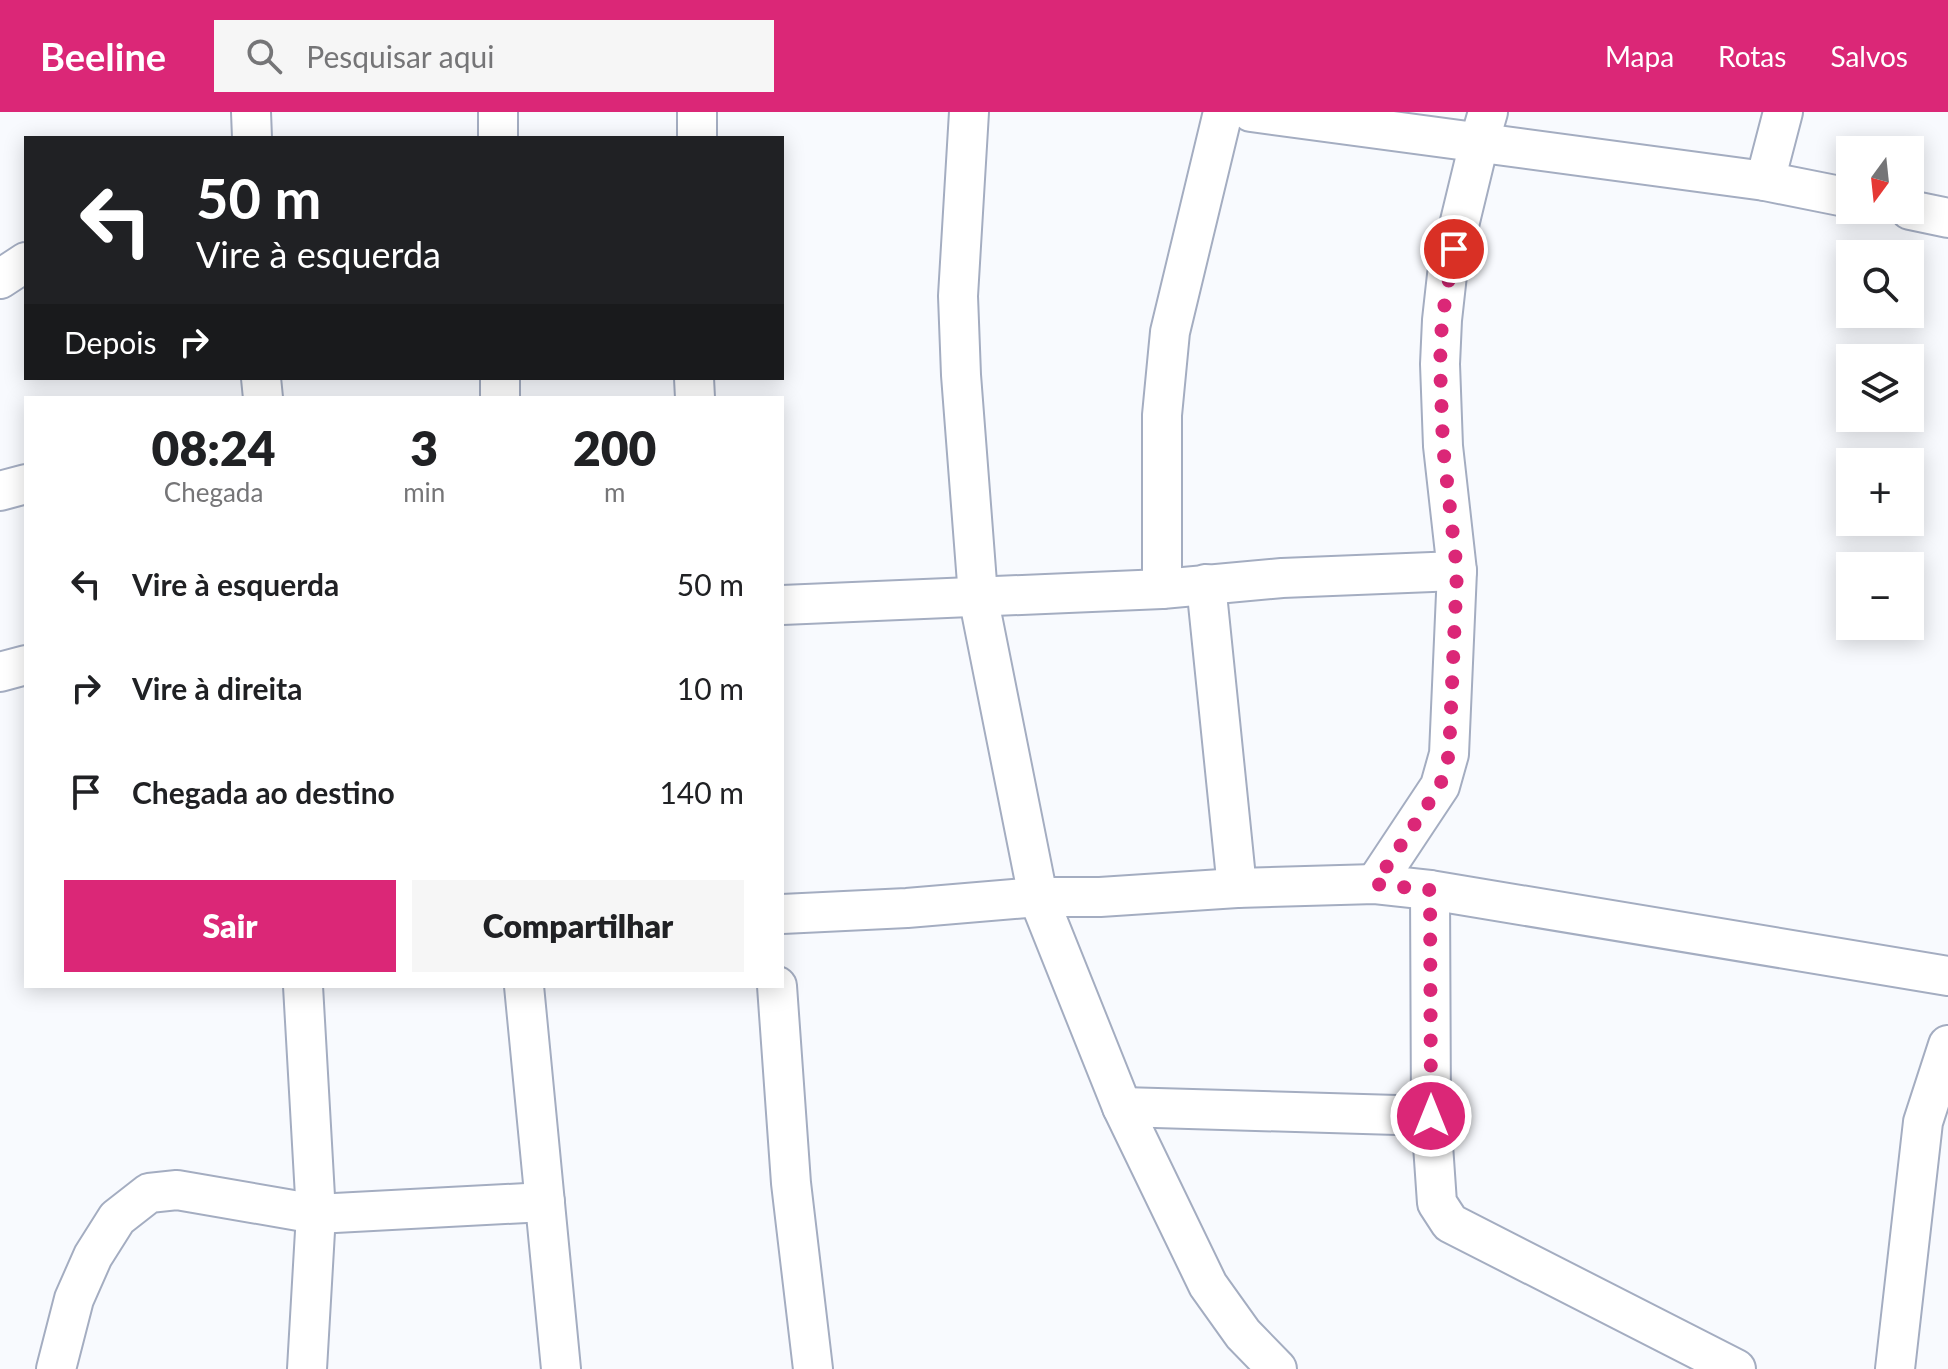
<!DOCTYPE html>
<html lang="pt">
<head>
<meta charset="utf-8">
<style>
  body { margin:0; font-family:Lato,sans-serif; background:#f6f6f6; color:#202124; height:100vh; display:flex; flex-direction:column; font-size:30px; white-space:nowrap }
  * { box-sizing:border-box; margin:0 }
  p { font-size:26px; color:#757577 }
  .icon { flex:none; width:44px; height:44px; fill:none; stroke:currentColor; stroke-width:2; stroke-linecap:round; stroke-linejoin:round }
  .map { position:relative; flex:1; overflow:hidden }
  .details { position:absolute; left:24px; top:284px; width:760px; height:592px; display:flex; flex-direction:column; background:#fff; border-radius:0px; box-shadow:0 4px 20px #0003 }
  .details>* { flex:none }
  .banner { position:absolute; left:24px; top:24px; width:760px; height:244px; border-radius:0px; box-shadow:0 4px 20px #0003; background:#202124; color:#fff; overflow:hidden }
  .needle { width:52px; rotate:195deg }
  .buttons { position:absolute; left:1836px; top:24px; display:grid; gap:16px }
  .buttons a { display:grid; place-items:center; width:88px; height:88px; border-radius:0px; background:#fff; box-shadow:0 4px 20px #0003; font-size:40px }
  .pin { position:absolute; display:grid; place-items:center; width:68px; height:68px; color:#fff; margin:-34px; border:4px solid #fff; border-radius:50%; box-shadow:0 2px 8px #0007 }
  .me { position:absolute; width:88px; margin:-44px; rotate:0deg; stroke-linejoin:round; filter:drop-shadow(0 0 6px #0008) }
  .turn { display:flex; align-items:center; gap:28px; height:168px; padding:0 40px; font-size:36px }
  .turn .icon { width:104px; height:104px; stroke-width:2.5 }
  .turn b { display:block; font-size:56px; line-height:68px }
  .then { display:flex; align-items:center; height:76px; padding:0 40px; background:#0003; gap:16px; font-size:30px }
  .eta { display:flex; justify-content:space-evenly; align-items:center; height:136px; text-align:center }
  .eta b { font-size:48px; font-weight:800; line-height:56px }
  .action { display:flex; gap:16px; margin-top:auto; padding:16px 40px }
  .action a { flex:1; height:92px; border-radius:0px; background:#db2777; color:#fff; font-size:32px; font-weight:800; line-height:92px; text-align:center }
  .action a+a { background:#f6f6f6; color:#202124 }
  ul { padding:0; list-style:none }
  li { display:flex; align-items:center; gap:24px; height:104px; padding:0 40px }
  li div { flex:1 }
  li b { display:block; font-size:30px }
  li em { font-style:normal }
  header { display:flex; align-items:center; gap:48px; box-sizing:border-box; height:112px; padding:0 40px; background:#db2777; color:#fff }
  header strong { font-size:38px }
  nav { display:flex; gap:44px; margin-inline-start:auto; font-size:28px }
  .search { width:560px; height:72px; background:#f6f6f6; display:flex; align-items:center; gap:20px; box-sizing:border-box; padding:0 28px; border-radius:0px; color:#757577; font-size:30px }
  .map>svg:first-child { display:block }
  .lines { fill:none; stroke-linecap:round; stroke-linejoin:round }
  .minor-casing { stroke:#a4adc1; stroke-width:42 }
  .minor { stroke:#fff; stroke-width:38 }
  .route { stroke:#db2777; stroke-width:14; stroke-dasharray:0 25.2 }
</style>
</head>
<body>
<header>
<strong>Beeline</strong>
<div class="search"><svg class="icon" aria-label="search" viewBox="0 0 24 24"><circle cx="10" cy="10" r="6"/><path d="M15 15l6 6"/></svg>Pesquisar aqui</div>
<nav><a>Mapa</a><a>Rotas</a><a>Salvos</a></nav>
</header>
<div class="map">
<svg width="1948" height="1257" viewBox="0 0 1948 1257">
  <rect width="100%" height="100%" fill="#f8fafe"/>
  <g class="lines">
    <g class="minor-casing">
      <g id="minor">
        <path d="M251,0L252,26"/>
        <path d="M498,0V26"/>
        <path d="M969,0L958,184L961,263L978,484L1038,785L1122,995L1208,1173L1243,1222L1277,1257"/>
        <path d="M1251,0L1765,69L1850,86"/>
        <path d="M697,26V0"/>
        <path d="M1765,69L1783,0"/>
        <path d="M1910,98L1948,106"/>
        <path d="M0,167L26,150"/>
        <path d="M261,266L263,286"/>
        <path d="M500,266V286"/>
        <path d="M694,266L695,286"/>
        <path d="M0,379L26,372"/>
        <path d="M1206,472L1237,776"/>
        <path d="M1162,477V303L1170,220L1223,0"/>
        <path d="M782,493L1162,477L1282,466L1457,459"/>
        <path d="M0,560L26,553"/>
        <path d="M1375,772L1440,674L1449,642L1457,459L1443,334L1440,252L1442,208L1447,163L1479,31L1488,0"/>
        <path d="M1430,778L1431,1004L1437,1091L1450,1111L1736,1257"/>
        <path d="M782,802L907,796L1038,785H1100L1237,776L1375,772L1430,778L1948,864"/>
        <path d="M303,874L316,1102L307,1257"/>
        <path d="M524,874L561,1257"/>
        <path d="M777,874L791,1071L813,1257"/>
        <path d="M1122,995L1431,1004"/>
        <path d="M56,1257L74,1187L93,1144L117,1106L149,1081L177,1078L316,1102L545,1090"/>
        <path d="M1895,1257L1923,1010L1948,933"/>
      </g>
    </g>
    <use href="#minor" class="minor"/>
  </g>
  <g class="lines">
    <path class="route" d="M1431,1004L1430,778L1375,772L1440,674L1449,642L1457,459L1443,334L1440,252L1442,208L1454,137"/>
  </g>
</svg>
<div class="buttons">
<a><svg class="needle" viewBox="-14 -14 28 28"><path d="M0-13l5 13h-10z" fill="#e53935"/><path d="M0 13l5-13h-10z" fill="#757577"/></svg></a>
<a><svg class="icon" aria-label="search" viewBox="0 0 24 24"><circle cx="10" cy="10" r="6"/><path d="M15 15l6 6"/></svg></a>
<a><svg class="icon" aria-label="layers" viewBox="0 0 24 24"><path d="M12 4l9 5-9 5-9-5zM3 14l9 5 9-5"/></svg></a>
<a>+</a>
<a>−</a>
</div>
<div class="pin" style="left:1454px;top:137px;background:#d93025"><svg class="icon" aria-label="arrive" viewBox="0 0 24 24"><path d="M6 21V4h12l-3 4 3 4H6"/></svg></div>
<svg class="me" style="left:1431px;top:1004px" viewBox="-20 -20 40 40"><circle r="17" fill="#db2777" stroke="#fff" stroke-width="3"/><path d="M0-11L8 9 0 5-8 9z" fill="#fff"/></svg>
<div class="banner">
<div class="turn"><svg class="icon" aria-label="left" viewBox="0 0 24 24"><path d="M17 20v-9H6M10 6l-5 5 5 5"/></svg><div><b>50 m</b>Vire à esquerda</div></div>
<div class="then">Depois<svg class="icon" aria-label="right" viewBox="0 0 24 24"><path d="M7 20v-9h11M14 6l5 5-5 5"/></svg></div>
</div>
<section class="details">
<div class="eta">
<div><b>08:24</b><p>Chegada</p></div>
<div><b>3</b><p>min</p></div>
<div><b>200</b><p>m</p></div>
</div>
<ul>
<li><svg class="icon" aria-label="left" viewBox="0 0 24 24"><path d="M17 20v-9H6M10 6l-5 5 5 5"/></svg><div><b>Vire à esquerda</b></div><em>50 m</em></li>
<li><svg class="icon" aria-label="right" viewBox="0 0 24 24"><path d="M7 20v-9h11M14 6l5 5-5 5"/></svg><div><b>Vire à direita</b></div><em>10 m</em></li>
<li><svg class="icon" aria-label="arrive" viewBox="0 0 24 24"><path d="M6 21V4h12l-3 4 3 4H6"/></svg><div><b>Chegada ao destino</b></div><em>140 m</em></li>
</ul>
<div class="action"><a>Sair</a><a>Compartilhar</a></div>
</section>
</div>
</body>
</html>
